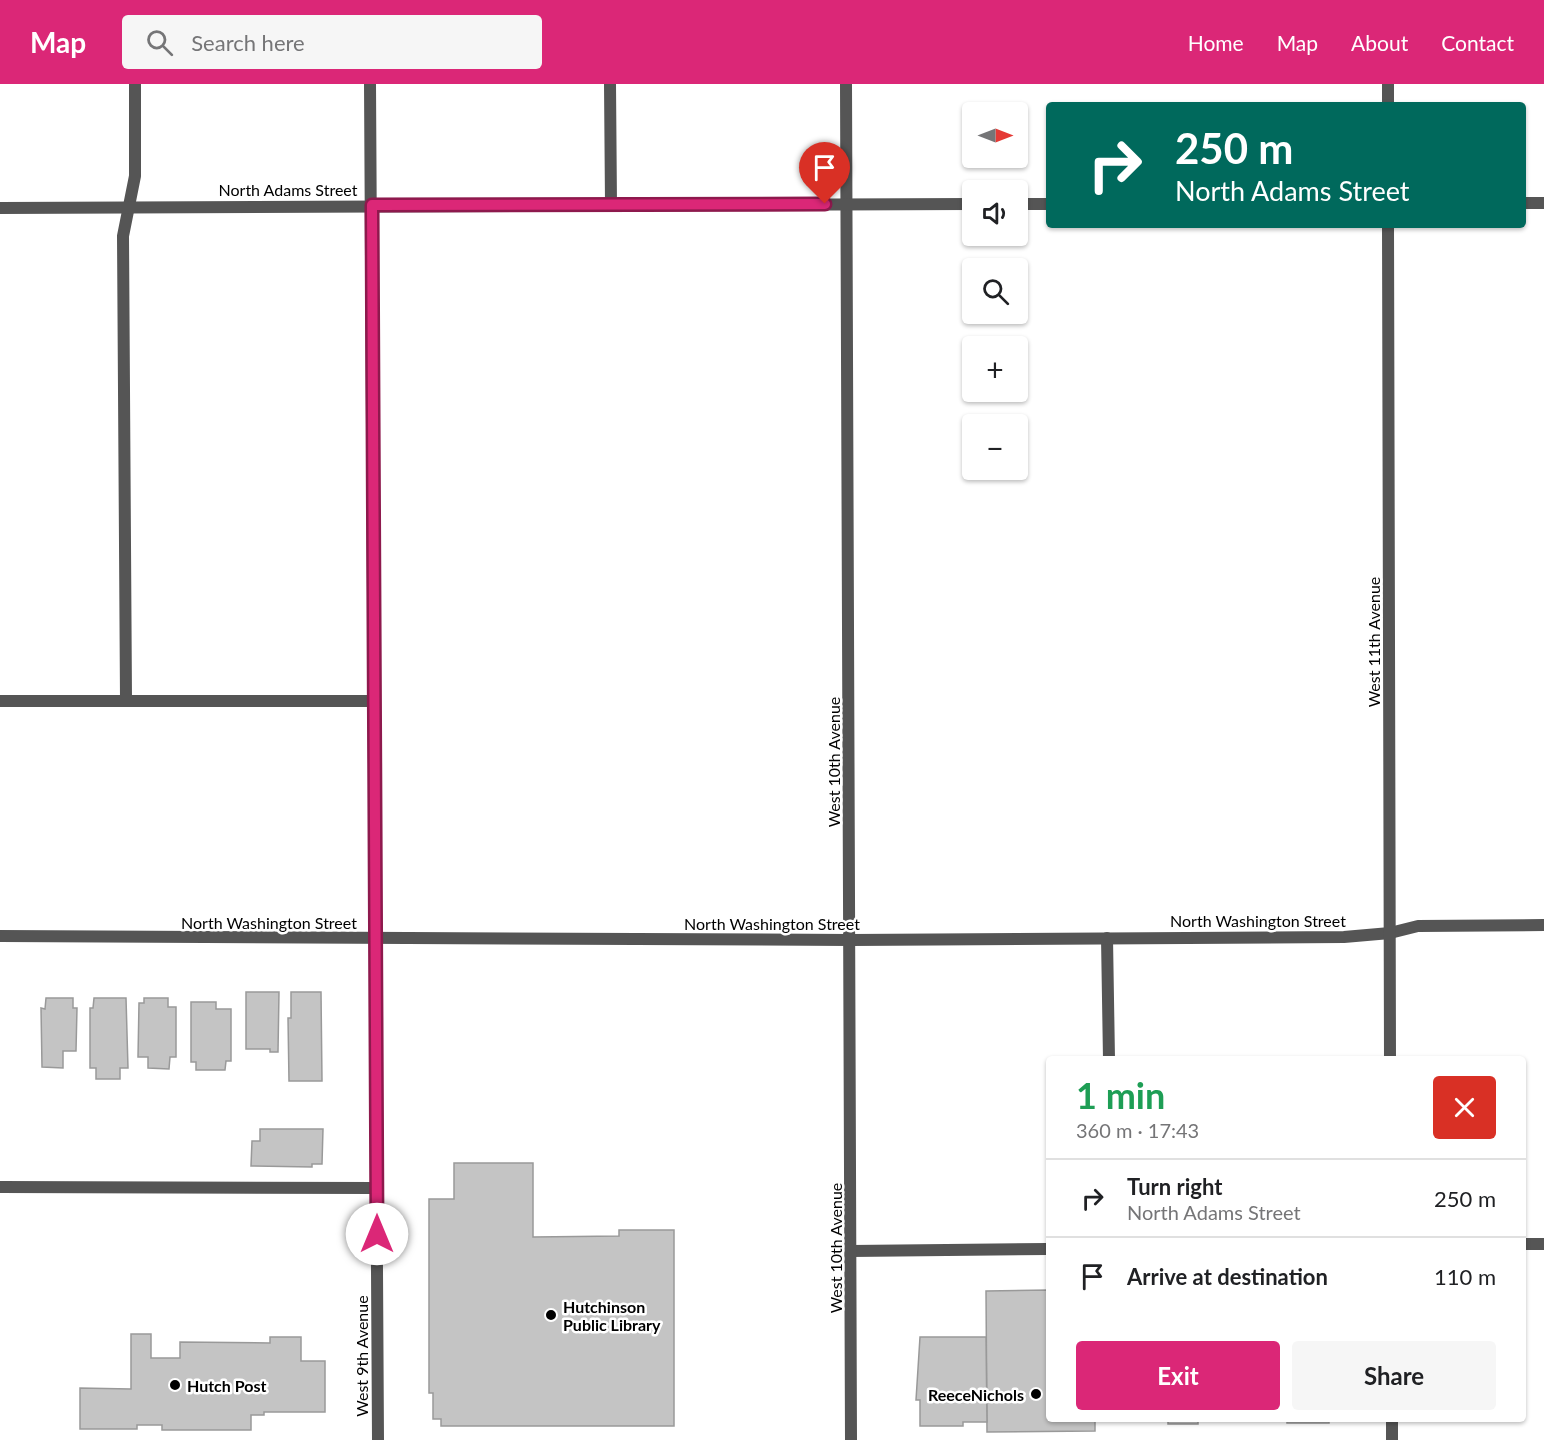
<!DOCTYPE html>
<html lang="en">
<head>
<meta charset="utf-8">
<style>
  body { margin:0; font-family:Lato,sans-serif; background:#f6f6f6; color:#202124; height:100vh; display:flex; flex-direction:column; font-size:22px; white-space:nowrap }
  * { box-sizing:border-box; margin:0 }
  p { font-size:20px; color:#757577 }
  .icon { flex:none; width:33px; height:33px; fill:none; stroke:currentColor; stroke-width:2; stroke-linecap:round; stroke-linejoin:round }
  .map { position:relative; flex:1; overflow:hidden }
  .drawer { position:absolute; left:1046px; top:972px; width:480px; height:366px; display:flex; flex-direction:column; background:#fff; border-radius:6px; box-shadow:0 2px 4px #0004 }
  .drawer>* { flex:none }
  .banner { position:absolute; left:1046px; top:18px; width:480px; height:126px; border-radius:6px; box-shadow:0 2px 4px #0004; background:#00695c; color:#fff; overflow:hidden }
  .needle { width:39px; rotate:90deg }
  .fabs { position:absolute; left:962px; top:18px; display:grid; gap:12px }
  .fabs a { display:grid; place-items:center; width:66px; height:66px; border-radius:6px; background:#fff; box-shadow:0 2px 4px #0004; font-size:30px }
  .pin { position:absolute; display:grid; place-items:center; width:51px; height:51px; color:#fff; margin:-62px -26px; border-radius:50% 50% 50% 0; rotate:-45deg; box-shadow:0 0 6px #0007 }
  .pin .icon { rotate:45deg }
  .me { position:absolute; width:66px; margin:-33px; rotate:0deg; stroke-linejoin:round; filter:drop-shadow(0 0 4px #0008) }
  .turn { display:flex; align-items:center; gap:21px; height:126px; padding:0 30px; font-size:27px }
  .turn .icon { width:78px; height:78px; stroke-width:2.5 }
  .turn b { display:block; font-size:42px; line-height:51px }
  .round { display:grid; place-items:center; flex:none; width:63px; height:63px; border-radius:6px; background:#f6f6f6 }
  .overview { display:flex; align-items:center; justify-content:space-between; height:102px; padding:0 30px }
  h1 { font-size:36px; font-weight:700; line-height:45px; color:#1e9e55 }
  .button { display:flex; gap:12px; margin-top:auto; padding:12px 30px }
  .button a { flex:1; height:69px; border-radius:6px; background:#db2777; color:#fff; font-size:24px; font-weight:700; line-height:69px; text-align:center }
  .button a+a { background:#f6f6f6; color:#202124 }
  ul { padding:0; list-style:none }
  li { display:flex; align-items:center; gap:18px; height:78px; padding:0 30px; border-top:2px solid #e0e0e0 }
  li div { flex:1 }
  li b { display:block; font-size:22px }
  li em { font-style:normal }
  header { display:flex; align-items:center; gap:36px; box-sizing:border-box; height:84px; padding:0 30px; background:#db2777; color:#fff }
  header strong { font-size:28px }
  nav { display:flex; gap:33px; margin-inline-start:auto; font-size:21px }
  .search { width:420px; height:54px; background:#f6f6f6; display:flex; align-items:center; gap:15px; box-sizing:border-box; padding:0 21px; border-radius:6px; color:#757577; font-size:22px }
  .map>svg:first-child { display:block }
  .building { fill:#c4c4c4; stroke:#999; stroke-width:1.5 }
  .lines { fill:none; stroke-linecap:round; stroke-linejoin:round }
  .service { stroke:#555; stroke-width:12 }
  .minor { stroke:#555; stroke-width:12 }
  .tertiary { stroke:#555; stroke-width:12 }
  .route-casing { stroke:#8e194d; stroke-width:15 }
  .route { stroke:#db2777; stroke-width:10 }
  .poi-dot { fill:#000; stroke:#fff; stroke-width:2 }
  .labels { text-anchor:middle; dominant-baseline:central; stroke-width:5; stroke-linejoin:round; paint-order:stroke }
  .street-label { font-size:16px; fill:#000; stroke:#fff }
  .poi-label { font-size:16px; font-weight:bold; fill:#000; stroke:#fff; text-anchor:start }
</style>
</head>
<body>
<header>
<strong>Map</strong>
<div class="search"><svg class="icon" aria-label="search" viewBox="0 0 24 24"><circle cx="10" cy="10" r="6"/><path d="M15 15l6 6"/></svg>Search here</div>
<nav><a>Home</a><a>Map</a><a>About</a><a>Contact</a></nav>
</header>
<div class="map">
<svg width="1544" height="1356" viewBox="0 0 1544 1356">
  <rect width="100%" height="100%" fill="#fff"/>
  <g class="building">
    <path d="M246,908H279L278,968H270V965H246Z"/>
    <path d="M291,908H321L322,997H289L288,934H291Z"/>
    <path d="M46,914H73V924H77L76,967H63V984L42,983L41,924L45,925Z"/>
    <path d="M94,914H126L128,984H120V995H96V984H90V924H93Z"/>
    <path d="M144,914H168V923H176V973H170L169,985L148,984V973H138L139,919H144Z"/>
    <path d="M191,918H216V925H231V977H226L225,986H196V978H191Z"/>
    <path d="M260,1045H323L322,1080H312V1083L251,1082L252,1057H260Z"/>
    <path d="M454,1079H533V1153L619,1152V1146H674V1342H441V1335H433V1309H429V1115H454Z"/>
    <path d="M1048,1206V1335H1095V1347L987,1348L986,1207Z"/>
    <path d="M131,1250H151V1274H180V1258L270,1259V1253H301V1277H325V1328H264V1331H251V1346H162V1341H137V1345H80V1304L131,1305Z"/>
    <path d="M920,1253H986L987,1338H963V1342H920V1316H916Z"/>
    <rect x="1168" y="1335" width="30" height="5"/>
    <rect x="1287" y="1335" width="42" height="4"/>
  </g>
  <g class="lines">
    <g class="service">
      <path d="M610,0L611,120"/>
      <path d="M126,615L123,152L135,92V0"/>
      <path d="M0,617H375"/>
      <path d="M1107,854L1109,975"/>
      <path d="M0,1103L377,1104"/>
      <path d="M1522,1160H1544"/>
      <path d="M851,1167L1048,1165"/>
    </g>
    <g class="minor">
      <path d="M846,0L851,1356"/>
      <path d="M0,852L851,856L1344,853L1390,849L1418,842L1544,841"/>
    </g>
    <g class="tertiary">
      <path d="M370,0L378,1356"/>
      <path d="M1388,0V21"/>
      <path d="M1522,119H1544"/>
      <path d="M1017,120H1048"/>
      <path d="M0,124L972,120"/>
      <path d="M1388,141L1390,975"/>
      <path d="M1392,1335V1356"/>
    </g>
  </g>
  <g class="lines">
    <g class="route-casing">
      <path id="route" d="M377,1150L372,121L825,120"/>
    </g>
    <use href="#route" class="route"/>
  </g>
  <g class="poi-dot">
    <circle cx="551" cy="1231" r="6"/>
    <circle cx="175" cy="1301" r="6"/>
    <circle cx="1036" cy="1310" r="6"/>
  </g>
  <g class="labels">
    <g class="street-label">
      <text x="288" y="105">North Adams Street</text>
      <text transform="translate(1373 558) rotate(-90)">West 11th Avenue</text>
      <text transform="translate(833 678) rotate(-90)">West 10th Avenue</text>
      <text x="1258" y="836">North Washington Street</text>
      <text x="269" y="838">North Washington Street</text>
      <text x="772" y="839">North Washington Street</text>
      <text transform="translate(835 1164) rotate(-90)">West 10th Avenue</text>
      <text transform="translate(361 1272) rotate(-90)">West 9th Avenue</text>
    </g>
    <g class="poi-label">
      <text x="563" y="1222">Hutchinson<tspan x="563" dy="18">Public Library</tspan></text>
      <text x="187" y="1301">Hutch Post</text>
      <text x="1024" y="1310" text-anchor="end">ReeceNichols</text>
    </g>
  </g>
</svg>
<div class="fabs">
<a><svg class="needle" viewBox="-14 -14 28 28"><path d="M0-13l5 13h-10z" fill="#e53935"/><path d="M0 13l5-13h-10z" fill="#757577"/></svg></a>
<a><svg class="icon" aria-label="sound" viewBox="0 0 24 24"><path d="M4 9h4l5-4v14l-5-4H4zM17 9q2 3 0 6"/></svg></a>
<a><svg class="icon" aria-label="search" viewBox="0 0 24 24"><circle cx="10" cy="10" r="6"/><path d="M15 15l6 6"/></svg></a>
<a>+</a>
<a>−</a>
</div>
<div class="pin" style="left:825px;top:120px;background:#d93025"><svg class="icon" aria-label="arrive" viewBox="0 0 24 24"><path d="M6 21V4h12l-3 4 3 4H6"/></svg></div>
<svg class="me" style="left:377px;top:1150px" viewBox="-20 -20 40 40"><circle r="19" fill="#fff"/><path d="M0-13L10 11 0 6-10 11z" fill="#db2777"/></svg>
<div class="banner">
<div class="turn"><svg class="icon" aria-label="right" viewBox="0 0 24 24"><path d="M7 20v-9h11M14 6l5 5-5 5"/></svg><div><b>250 m</b>North Adams Street</div></div>
</div>
<section class="drawer">
<div class="overview"><div><h1>1 min</h1><p>360 m · 17:43</p></div><a class="round" style="background:#d93025;color:#fff"><svg class="icon" aria-label="close" viewBox="0 0 24 24"><path d="M6 6l12 12M18 6L6 18"/></svg></a></div>
<ul>
<li><svg class="icon" aria-label="right" viewBox="0 0 24 24"><path d="M7 20v-9h11M14 6l5 5-5 5"/></svg><div><b>Turn right</b><p>North Adams Street</p></div><em>250 m</em></li>
<li><svg class="icon" aria-label="arrive" viewBox="0 0 24 24"><path d="M6 21V4h12l-3 4 3 4H6"/></svg><div><b>Arrive at destination</b></div><em>110 m</em></li>
</ul>
<div class="button"><a>Exit</a><a>Share</a></div>
</section>
</div>
</body>
</html>
